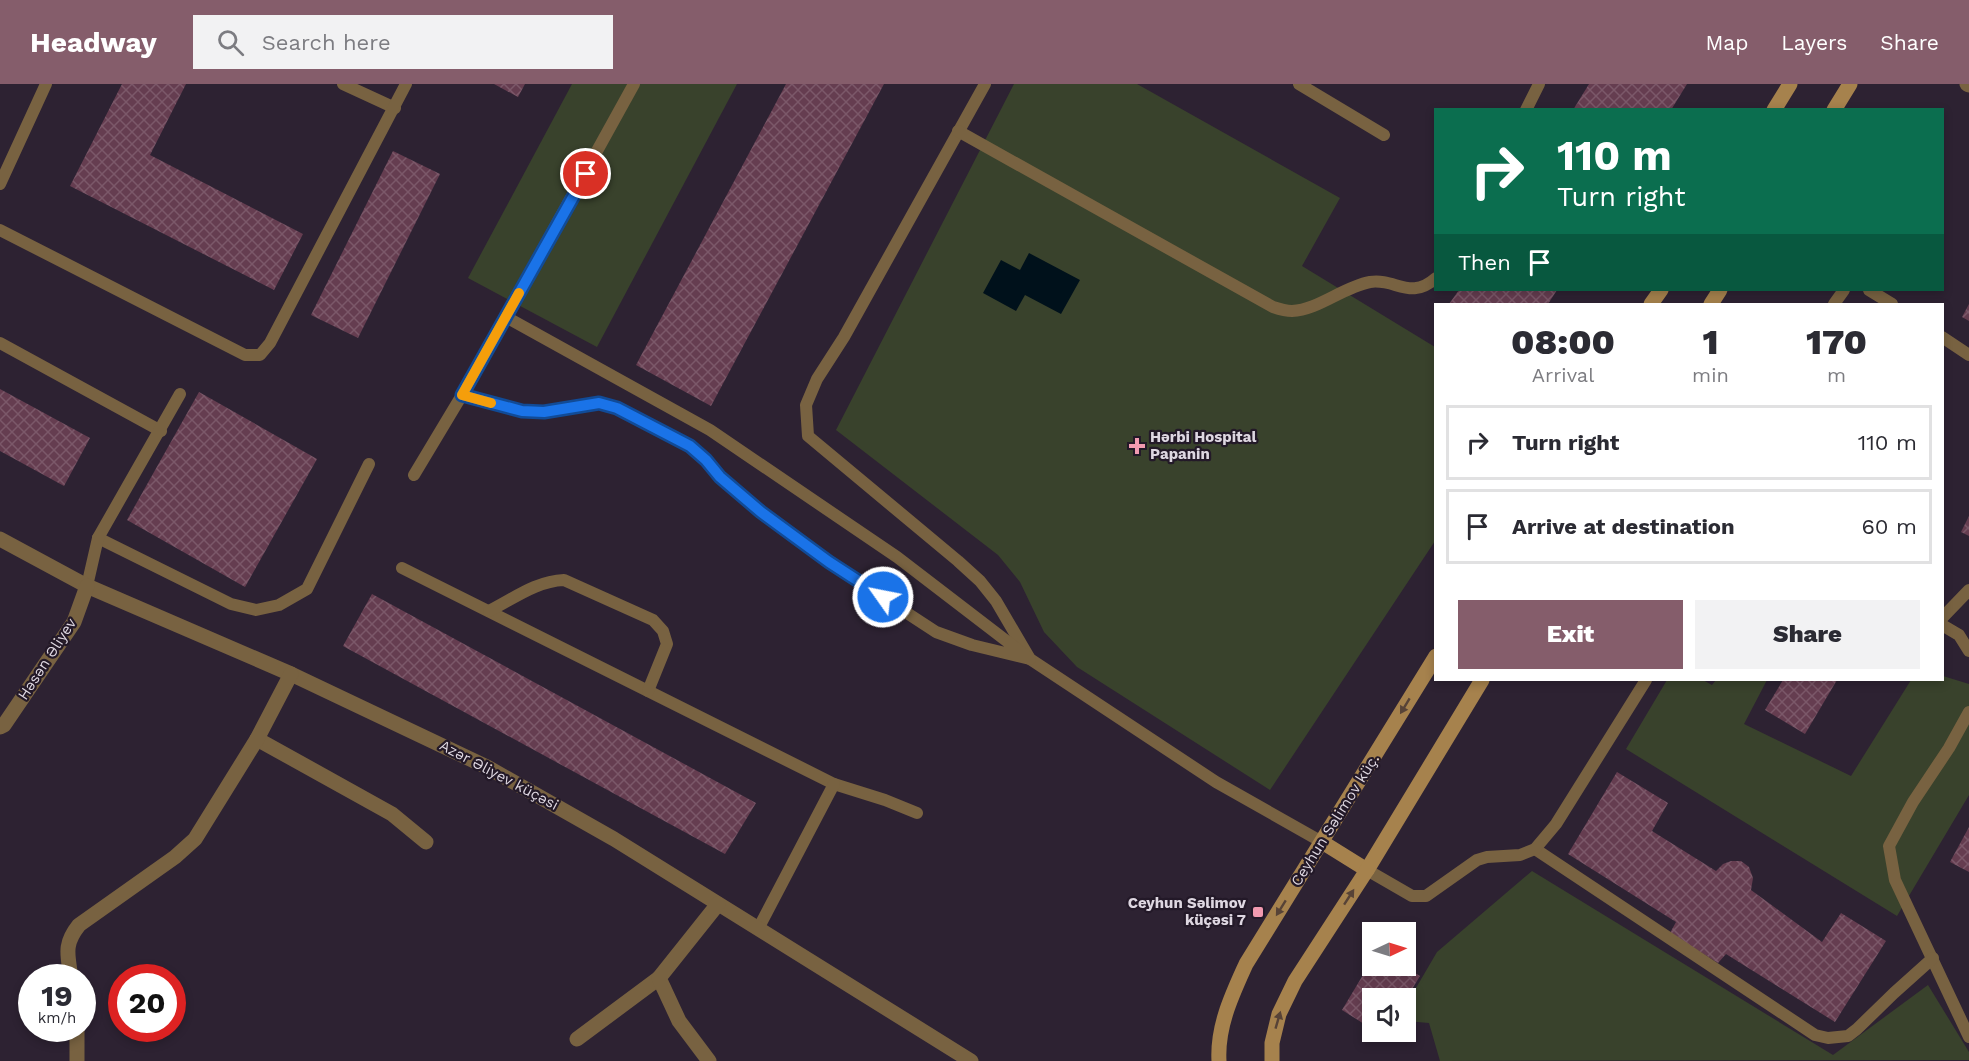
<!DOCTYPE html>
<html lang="en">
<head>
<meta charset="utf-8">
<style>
  body { margin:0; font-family:"Work Sans",sans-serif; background:#f2f2f3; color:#2b2b33; height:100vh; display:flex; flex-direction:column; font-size:22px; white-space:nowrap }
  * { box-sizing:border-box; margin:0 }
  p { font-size:20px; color:#7c7c81 }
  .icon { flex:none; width:33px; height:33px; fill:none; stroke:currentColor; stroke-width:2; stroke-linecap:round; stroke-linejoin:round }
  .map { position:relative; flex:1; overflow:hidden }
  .details { position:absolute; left:1434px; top:219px; width:510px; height:378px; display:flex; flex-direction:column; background:#fff; border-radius:0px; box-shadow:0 3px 9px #0003 }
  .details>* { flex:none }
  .banner { position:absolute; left:1434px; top:24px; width:510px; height:183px; border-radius:0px; box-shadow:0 3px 9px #0003; background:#0b6e4f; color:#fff; overflow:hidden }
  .needle { width:39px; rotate:86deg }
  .fabs { position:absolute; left:1362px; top:838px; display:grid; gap:12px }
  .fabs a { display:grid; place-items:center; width:54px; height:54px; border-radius:0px; background:#fff; box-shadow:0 3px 9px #0003; font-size:30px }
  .speed { position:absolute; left:18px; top:880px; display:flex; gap:12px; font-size:30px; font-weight:700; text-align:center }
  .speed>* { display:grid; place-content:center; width:78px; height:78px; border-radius:50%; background:#fff; box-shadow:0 3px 9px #0003; line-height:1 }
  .speed small { font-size:15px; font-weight:400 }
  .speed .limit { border:9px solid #d22; background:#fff; color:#111 }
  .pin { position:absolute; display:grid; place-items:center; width:51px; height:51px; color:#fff; margin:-26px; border:3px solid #fff; border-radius:50%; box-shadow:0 2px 6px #0007 }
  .me { position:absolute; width:66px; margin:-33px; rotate:303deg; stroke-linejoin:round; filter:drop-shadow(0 0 4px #0008) }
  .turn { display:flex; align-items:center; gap:21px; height:126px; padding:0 24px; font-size:27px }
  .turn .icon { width:78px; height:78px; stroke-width:2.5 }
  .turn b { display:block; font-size:42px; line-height:51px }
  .then { display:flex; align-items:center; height:57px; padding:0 24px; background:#0003; gap:12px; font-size:22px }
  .eta { display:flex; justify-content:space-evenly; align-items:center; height:102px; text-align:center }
  .eta b { font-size:36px; font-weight:800; line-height:42px }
  .button { display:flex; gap:12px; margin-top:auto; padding:12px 24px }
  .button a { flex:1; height:69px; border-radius:0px; background:#855d6b; color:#fff; font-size:24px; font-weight:800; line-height:69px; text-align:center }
  .button a+a { background:#f2f2f3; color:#2b2b33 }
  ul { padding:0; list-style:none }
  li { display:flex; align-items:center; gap:18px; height:75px; margin:0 12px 9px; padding:0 12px; border:3px solid #e1e1e2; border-radius:0px }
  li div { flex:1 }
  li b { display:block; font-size:22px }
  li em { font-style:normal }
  header { display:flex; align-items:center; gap:36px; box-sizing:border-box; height:84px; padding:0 30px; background:#855d6b; color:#fff }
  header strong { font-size:28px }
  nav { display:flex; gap:33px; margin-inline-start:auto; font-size:21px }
  .search { width:420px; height:54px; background:#f2f2f3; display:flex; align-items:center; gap:15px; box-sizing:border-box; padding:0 21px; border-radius:0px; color:#7c7c81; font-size:22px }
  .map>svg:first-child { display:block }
  .green { fill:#39422c }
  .water { fill:#00111b }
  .building { fill:url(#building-cross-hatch) }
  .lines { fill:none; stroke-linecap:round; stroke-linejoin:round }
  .lane { stroke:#786241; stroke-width:12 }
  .street { stroke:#786241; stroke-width:15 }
  .secondary { stroke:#a6824d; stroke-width:15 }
  .oneway { fill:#574337 }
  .route-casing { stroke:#114b97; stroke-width:15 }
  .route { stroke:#1a73e8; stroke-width:10 }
  .slow { stroke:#f59e0b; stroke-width:10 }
  .poi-dot { fill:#f29ab0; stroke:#231928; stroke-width:2 }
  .labels { text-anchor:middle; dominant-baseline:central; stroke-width:4.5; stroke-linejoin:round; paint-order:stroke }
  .poi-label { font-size:15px; font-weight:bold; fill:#ded7e1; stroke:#231928; text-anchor:start }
  .street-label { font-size:15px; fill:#ded7e1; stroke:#231928 }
</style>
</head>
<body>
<header>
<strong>Headway</strong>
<div class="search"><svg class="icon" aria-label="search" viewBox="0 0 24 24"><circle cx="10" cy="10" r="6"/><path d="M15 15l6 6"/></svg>Search here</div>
<nav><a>Map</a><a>Layers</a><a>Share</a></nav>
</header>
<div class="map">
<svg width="1969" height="977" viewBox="0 0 1969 977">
  <defs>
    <pattern id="building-cross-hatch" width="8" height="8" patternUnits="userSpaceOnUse" patternTransform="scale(1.5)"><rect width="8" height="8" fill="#653d50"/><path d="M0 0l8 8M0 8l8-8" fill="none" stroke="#7b5869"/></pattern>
  </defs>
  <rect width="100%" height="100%" fill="#2d2232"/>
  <g class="green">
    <path d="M572,0H737L597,263L468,194Z"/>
    <path d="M1014,0H1137L1340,114L1302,182L1435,263V457L1270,706L1077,583L1044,548L1020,498L998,471L836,346Z"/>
    <path d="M1943,592L1969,600V711L1897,832L1626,665L1667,596H1703L1712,601L1716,596H1767L1744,640L1851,692L1911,596H1942Z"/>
    <path d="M1532,787L1833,971L1928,901L1969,968V976L1440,977L1429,939L1406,937V921L1437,868Z"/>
  </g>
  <path class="water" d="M1029,169L1080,196L1061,230L1025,211L1016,227L983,209L1001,176L1020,186Z"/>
  <g class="building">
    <path d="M122,0H186L150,71L303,150L274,206L70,102Z"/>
    <path d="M494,0H525L518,13Z"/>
    <path d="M786,0H884L711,322L636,281Z"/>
    <path d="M1589,0H1687L1671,26H1573Z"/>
    <path d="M393,67L440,90L358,254L311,231Z"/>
    <path d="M1459,206H1557L1548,220H1449Z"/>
    <path d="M1969,220V237L1962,233Z"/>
    <path d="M0,305L90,354L64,402L0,367Z"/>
    <path d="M199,308L317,375L245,503L127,436Z"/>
    <path d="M1969,432V452L1961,448Z"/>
    <path d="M372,510L756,719L725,770L343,562Z"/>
    <path d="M1783,596H1837L1805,650L1765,626Z"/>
    <path d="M1617,688L1668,719L1652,747L1716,787L1723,780L1731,777H1741L1749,783L1753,794L1751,806L1822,858L1841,829L1886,857L1835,938L1726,870L1718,879L1670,849L1676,838L1568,770Z"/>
    <path d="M1969,743V788L1950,778Z"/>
    <path d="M1372,876V882H1403L1420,892L1406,915H1372V945L1342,926Z"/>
  </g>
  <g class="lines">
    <g class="lane">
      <path d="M343,0L395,24"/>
      <path d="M985,0L844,253L817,295L806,321L808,352L958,477L980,497L996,517L1030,575L1216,698L1322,758"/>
      <path d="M1299,0L1384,51"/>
      <path d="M1526,26L1539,0"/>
      <path d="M958,47L1273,223C1279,225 1286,227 1292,227C1318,226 1343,203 1370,198C1396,194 1410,217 1436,194"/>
      <path d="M0,100L46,0"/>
      <path d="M0,146L245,271H260L270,259L406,0"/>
      <path d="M1869,206L1892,220"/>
      <path d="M1834,220L1844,206"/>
      <path d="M1942,253L1969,271"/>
      <path d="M0,259L161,347"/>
      <path d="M462,311L522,327L544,328L599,319L617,324L690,362L706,376L720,393L761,428L829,478L936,548L972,561L1030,575L897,473L710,346L506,233"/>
      <path d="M414,391L462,311L634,0"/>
      <path d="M98,454L231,520L256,526L279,521L307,505L369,380"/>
      <path d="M402,484L834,700L885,716L917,729"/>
      <path d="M87,502L98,454L180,310"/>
      <path d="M489,527C513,515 536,497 564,496L653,536L663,547L667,560L648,607"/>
      <path d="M1942,534L1969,506"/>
      <path d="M1942,541L1959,551L1969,567"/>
      <path d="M1969,628L1949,664L1913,718L1889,762L1895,796L1969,953"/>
      <path d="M1535,765L1815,951L1828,954L1848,952L1857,945L1894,909L1933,874"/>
      <path d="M1367,786L1412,812H1426L1477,776L1487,773L1520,771L1535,765L1556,740L1646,596"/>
      <path d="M758,845L834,700"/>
    </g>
    <g class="street">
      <path d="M1967,0L1969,1"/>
      <path d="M0,455L87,502L291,590L487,683L614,755L971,977"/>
      <path d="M0,643L4,641L74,538L87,502"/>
      <path d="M257,655L392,730L426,758"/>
      <path d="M71,894C68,871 63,861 79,841L175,773L195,755L257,655L291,590"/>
      <path d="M577,955L659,894"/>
      <path d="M77,977V945"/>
      <path d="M709,977L679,937L659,894L718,820"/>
    </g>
    <g class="secondary">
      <path d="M1774,26L1790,0"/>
      <path d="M1834,26L1850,0"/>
      <path d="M1651,220L1661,206"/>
      <path d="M1711,220L1720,206"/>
      <path d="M1322,758L1367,786"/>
      <path d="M1219,977C1217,942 1232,911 1246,880L1436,572"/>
      <path d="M1272,977V959L1279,930L1295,897L1367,786L1482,596"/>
    </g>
  </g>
  <defs><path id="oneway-solid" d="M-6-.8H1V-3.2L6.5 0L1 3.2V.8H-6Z" transform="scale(1.5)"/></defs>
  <g class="oneway">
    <use href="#oneway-solid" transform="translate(1405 622) rotate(121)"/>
    <use href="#oneway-solid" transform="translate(1349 813) rotate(-57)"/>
    <use href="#oneway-solid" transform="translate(1281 824) rotate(122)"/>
    <use href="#oneway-solid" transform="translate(1278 936) rotate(-74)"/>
  </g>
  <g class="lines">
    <g class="route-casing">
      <path id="route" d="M586,90L462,311L522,327L544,328L599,319L617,324L690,362L706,376L720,393L761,428L829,478L883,513"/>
    </g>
    <use href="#route" class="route"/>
    <path class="slow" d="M491,319L462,311L519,209"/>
  </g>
  <g class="poi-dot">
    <path d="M1134 353h6v6h6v6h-6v6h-6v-6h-6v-6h6z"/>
    <rect x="1252" y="822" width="12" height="12" rx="3"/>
  </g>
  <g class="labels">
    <g class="poi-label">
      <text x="1150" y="353">Hərbi Hospital<tspan x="1150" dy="17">Papanin</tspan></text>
      <text x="1246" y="819" text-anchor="end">Ceyhun Səlimov<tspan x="1246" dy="17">küçəsi 7</tspan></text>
    </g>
    <g class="street-label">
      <text transform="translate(47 575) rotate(-57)">Həsən Əliyev</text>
      <text transform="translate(499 691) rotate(28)">Azər Əliyev küçəsi</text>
      <text transform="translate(1335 736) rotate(-58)">Ceyhun Səlimov küç.</text>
    </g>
  </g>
</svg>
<div class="fabs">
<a><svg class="needle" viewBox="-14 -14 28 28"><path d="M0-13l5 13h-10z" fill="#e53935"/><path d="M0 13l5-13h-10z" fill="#7c7c81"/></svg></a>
<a><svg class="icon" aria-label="sound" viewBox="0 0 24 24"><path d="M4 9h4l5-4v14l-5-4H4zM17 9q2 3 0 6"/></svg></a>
</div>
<div class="speed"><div>19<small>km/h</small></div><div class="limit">20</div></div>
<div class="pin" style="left:586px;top:90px;background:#d93025"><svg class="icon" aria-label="arrive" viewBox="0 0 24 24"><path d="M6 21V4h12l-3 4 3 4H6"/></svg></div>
<svg class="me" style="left:883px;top:513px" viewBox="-20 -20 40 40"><circle r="17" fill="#1a73e8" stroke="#fff" stroke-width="3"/><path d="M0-11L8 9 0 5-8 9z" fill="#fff"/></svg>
<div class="banner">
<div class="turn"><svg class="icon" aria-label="right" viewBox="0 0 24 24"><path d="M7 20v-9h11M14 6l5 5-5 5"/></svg><div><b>110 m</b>Turn right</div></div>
<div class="then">Then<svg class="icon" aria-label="arrive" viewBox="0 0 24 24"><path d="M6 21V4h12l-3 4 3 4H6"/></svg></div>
</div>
<section class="details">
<div class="eta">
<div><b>08:00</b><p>Arrival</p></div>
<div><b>1</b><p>min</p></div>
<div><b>170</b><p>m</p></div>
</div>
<ul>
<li><svg class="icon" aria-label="right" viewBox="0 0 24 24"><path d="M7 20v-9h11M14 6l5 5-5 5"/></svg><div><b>Turn right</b></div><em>110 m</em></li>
<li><svg class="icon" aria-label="arrive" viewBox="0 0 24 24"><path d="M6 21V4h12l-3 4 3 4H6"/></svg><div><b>Arrive at destination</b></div><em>60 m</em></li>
</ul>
<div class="button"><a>Exit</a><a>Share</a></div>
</section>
</div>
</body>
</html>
